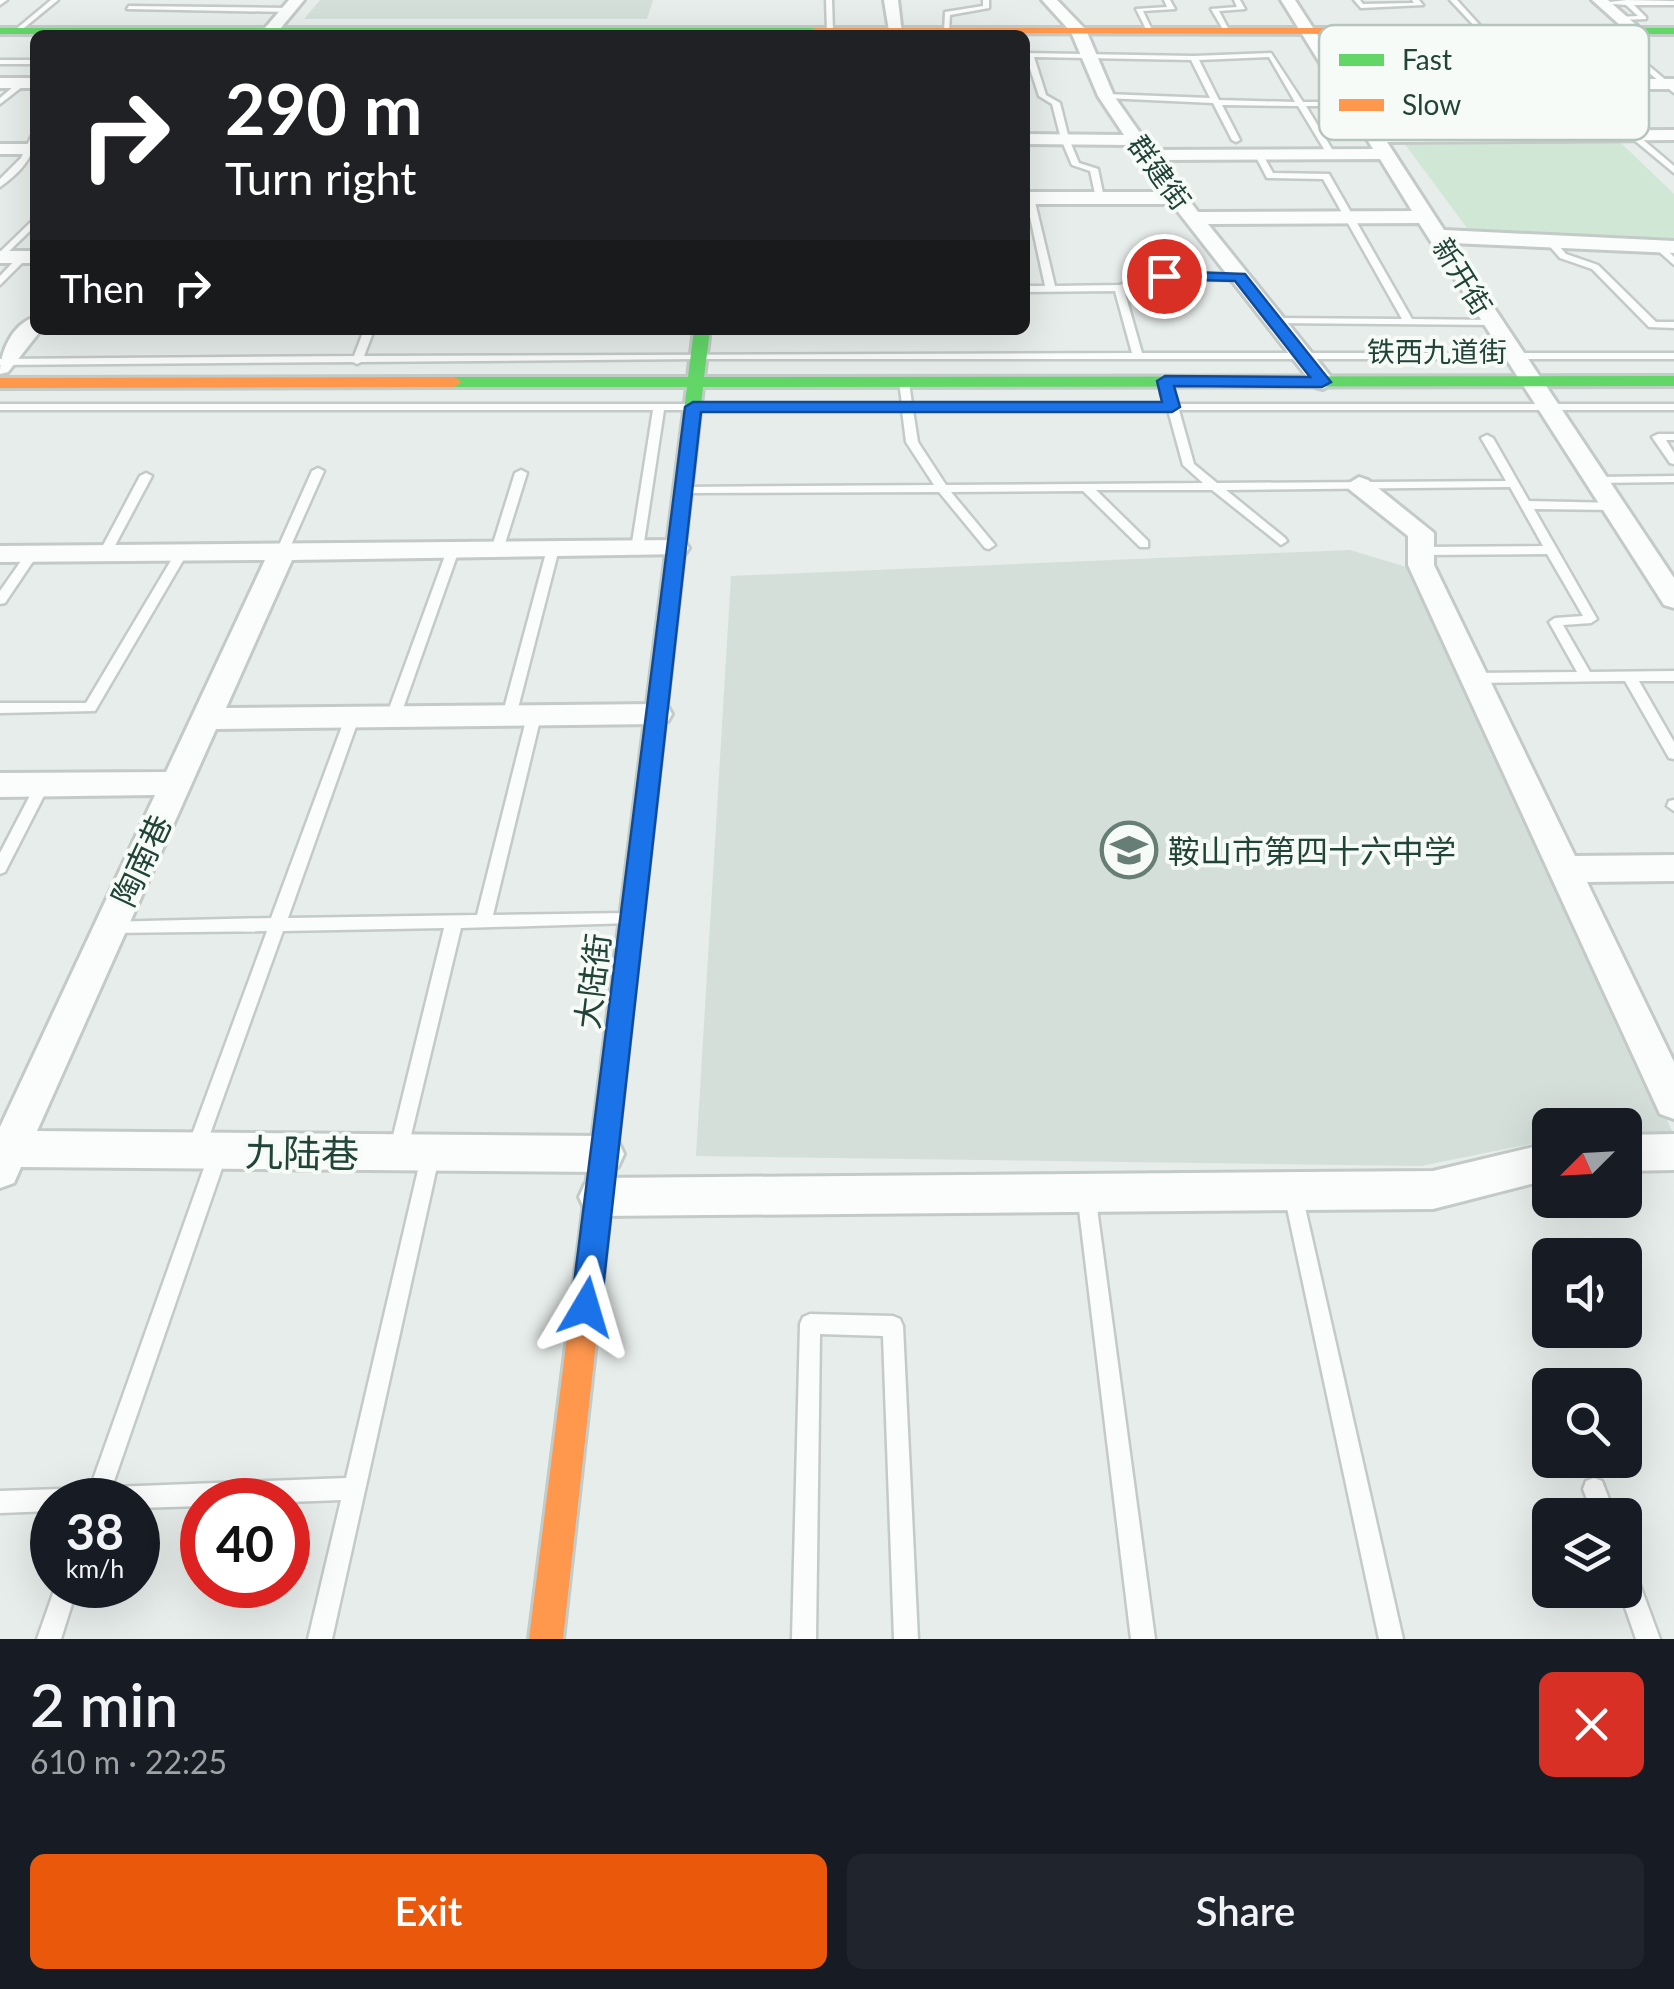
<!DOCTYPE html>
<html lang="en">
<head>
<meta charset="utf-8">
<style>
  body { margin:0; font-family:Lato,"Noto Sans SC",sans-serif; background:#20242c; color:#f1f3f6; height:100vh; display:flex; flex-direction:column; font-size:38px; white-space:nowrap }
  * { box-sizing:border-box; margin:0 }
  p { font-size:32px; color:#9ea1a6 }
  .icon { flex:none; width:55px; height:55px; fill:none; stroke:currentColor; stroke-width:2; stroke-linecap:round; stroke-linejoin:round }
  .map { position:relative; height:1639px; overflow:hidden }
  .sheet { display:flex; flex-direction:column; background:#171b24; flex:1 }
  .sheet>* { flex:none }
  .banner { position:absolute; left:30px; top:30px; width:1000px; height:305px; border-radius:15px; box-shadow:0 10px 40px #0002; background:#202124; color:#fff; overflow:hidden }
  .needle { width:65px; rotate:246deg }
  .fabs { position:absolute; left:1532px; top:1108px; display:grid; gap:20px }
  .fabs a { display:grid; place-items:center; width:110px; height:110px; border-radius:15px; background:#171b24; box-shadow:0 10px 40px #0002; font-size:50px }
  .speed { position:absolute; left:30px; top:1478px; display:flex; gap:20px; font-size:50px; font-weight:700; text-align:center }
  .speed>* { display:grid; place-content:center; width:130px; height:130px; border-radius:50%; background:#171b24; box-shadow:0 10px 40px #0002; line-height:1 }
  .speed small { font-size:25px; font-weight:400 }
  .speed .limit { border:15px solid #d22; background:#fff; color:#111 }
  .pin { position:absolute; display:grid; place-items:center; width:85px; height:85px; color:#fff; margin:-42px; border:5px solid #fff; border-radius:50%; box-shadow:0 2px 10px #0007 }
  .me { position:absolute; width:110px; margin:-55px; rotate:7deg; stroke-linejoin:round; filter:drop-shadow(0 0 8px #0008) }
  .turn { display:flex; align-items:center; gap:35px; height:210px; padding:0 30px; font-size:45px }
  .turn .icon { width:130px; height:130px; stroke-width:2.5 }
  .turn b { display:block; font-size:70px; line-height:85px }
  .then { display:flex; align-items:center; height:95px; padding:0 30px; background:#0003; gap:20px; font-size:38px }
  .round { display:grid; place-items:center; flex:none; width:105px; height:105px; border-radius:15px; background:#20242c }
  .overview { display:flex; align-items:center; justify-content:space-between; height:170px; padding:0 30px }
  h1 { font-size:60px; font-weight:600; line-height:75px }
  .cta { display:flex; gap:20px; margin-top:auto; padding:20px 30px }
  .cta a { flex:1; height:115px; border-radius:15px; background:#ea580c; color:#fff; font-size:40px; font-weight:600; line-height:115px; text-align:center }
  .cta a+a { background:#20242c; color:#f1f3f6 }
  .map>svg:first-child { display:block }
  .built { fill:#d5dfda }
  .green { fill:#d0e7d5 }
  .lines { fill:none; stroke-linecap:round; stroke-linejoin:round }
  .lane-casing { stroke:#c4cac7; stroke-width:5 }
  .street-casing { stroke:#c4cac7; stroke-width:6 }
  .fast-casing { stroke:#c2cbc7; stroke-width:6 }
  .slow-casing { stroke:#c2cbc7; stroke-width:6 }
  .lane { fill:#fbfcfc; fill-rule:evenodd }
  .street { fill:#fbfcfc; fill-rule:evenodd }
  .fast { fill:#63d668; fill-rule:evenodd }
  .slow { fill:#ff974d; fill-rule:evenodd }
  .route { fill:#1a73e8; stroke:#114b97; stroke-width:2.5 }
  .labels { text-anchor:middle; dominant-baseline:central; stroke-width:8; stroke-linejoin:round; paint-order:stroke }
  .far-street-label { font-size:28px; fill:#224338; stroke:#f6fbf8 }
  .poi-label { font-size:32px; fill:#224338; stroke:#f6fbf8; text-anchor:start }
  .street-label { font-size:32px; fill:#224338; stroke:#f6fbf8 }
  .near-street-label { font-size:38px; fill:#224338; stroke:#f6fbf8 }
  .key { fill:#f6fbf8; stroke:#b6c4be; stroke-width:2.5 }
  .key-label { font-size:28px; fill:#224338 }
</style>
</head>
<body>
<div class="map">
<svg width="1674" height="1639" viewBox="0 0 1674 1639">
  <rect width="100%" height="100%" fill="#e7edea"/>
  <g class="built">
    <path d="M320,0H653L647,19H304Z"/>
    <path d="M1350,550L1413,569L1674,1135L1625,1136V1125H1550V1140L1421,1166L696,1156L731,576Z"/>
  </g>
  <path class="green" d="M1404,143H1621L1674,194V239L1470,232Z"/>
  <g class="lines">
    <g class="lane-casing">
      <g id="lane">
        <path d="M0,0H7L0,5Z"/>
        <path d="M51,0H58L19,32H15V30Z"/>
        <path d="M826,0H832L833,31L830,33L827,31Z"/>
        <path d="M983,0H989V8L950,15L949,31L944,32L945,12L983,6Z"/>
        <path d="M1164,0H1170L1175,9L1143,11L1152,30L1147,31L1136,9L1167,7Z"/>
        <path d="M1234,0H1240L1245,9L1219,11L1229,30L1224,31L1211,9L1237,7Z"/>
        <path d="M1354,0H1360L1363,4L1414,3L1412,0H1419L1423,5L1361,8Z"/>
        <path d="M1450,0H1457L1484,30V32H1480Z"/>
        <path d="M1627,0L1674,1V5H1634L1646,17V19L1620,20L1618,17L1638,16L1626,5L1600,3Z"/>
        <path d="M129,6L288,8L291,10L288,12L127,9Z"/>
        <path d="M1572,29L1589,43L1623,44L1674,87V93L1618,48L1584,47L1570,32Z"/>
        <path d="M1420,30H1424L1519,134V138H1513L1420,32Z"/>
        <path d="M1488,30H1492L1508,44L1540,43L1575,82L1674,166V173L1569,86L1535,47L1503,48L1488,32Z"/>
        <path d="M1025,53L1194,56L1271,53L1303,102H1354L1358,104L1354,106H1306L1335,154L1331,156L1327,154L1298,106L1222,105L1240,140L1236,142L1232,140L1213,103L1106,98L1102,96L1106,94L1210,98L1191,60L1034,57L1046,95L1060,103L1069,139L1079,163L1098,169L1104,198L1100,201L1096,198L1090,171L1072,165L1061,139L1052,104L1039,96ZM1269,57L1295,102L1219,100L1199,60Z"/>
        <rect x="0" y="60" width="35" height="4"/>
        <path d="M20,81L27,83L0,104V98Z"/>
        <path d="M35,135C35,158 18,174 0,187V179L21,158L31,137Z"/>
        <path d="M1259,153L1263,155L1273,173L1329,174L1412,319L1492,320L1496,321V325L1270,323L1269,321L1274,318L1402,319L1323,179L1267,178L1255,155Z"/>
        <path d="M1030,195L1034,198L1055,286L1119,285L1164,273L1243,275V279L1240,280L1164,279L1124,290L1142,353H1674V359H699L361,362L357,364L353,362L0,365V359L354,356L364,330H374L364,356L1132,353L1115,291L1025,292V286H1045L1026,198Z"/>
        <path d="M35,218V226L0,260V252Z"/>
        <path d="M1548,240H1554L1566,254L1598,265L1656,322H1674V328L1649,327L1592,269L1560,258L1546,242Z"/>
        <path d="M1655,244H1661L1674,257V265L1655,248Z"/>
        <path d="M20,255L28,257L0,285V276Z"/>
        <path d="M1165,378L1170,381L1177,404H1674V410H1179L1194,464L1217,483L1506,481L1481,438L1487,435L1493,438L1529,501L1617,503V509L1613,510L1534,509L1597,619L1591,623L1563,625L1590,672L1674,671V681H1639L1674,742V759L1669,758L1625,681L1475,683L1468,678L1475,673L1577,672L1549,622L1555,618L1583,616L1547,554L1421,555L1415,551L1421,547L1543,546L1510,487L1226,490L1285,538L1287,541L1281,545L1212,490H1096L1148,541V547H1140L1083,491L951,492L995,545L989,549L985,548L939,492L683,493L677,490L683,487L934,485L906,442L902,410H664L643,549L637,553L631,549L653,410H0V404H902L899,382L904,379L909,382L912,404H1166L1160,381ZM913,410H1168L1183,465L1203,483L946,485L918,442Z"/>
        <path d="M1658,434H1674V440H1666L1674,453V464L1670,463L1652,437Z"/>
        <path d="M318,468L324,471L288,552L286,555H278L276,552L312,471Z"/>
        <path d="M521,470L527,473L503,550L501,553H493L491,550L515,473Z"/>
        <path d="M146,473L152,476L111,553L109,556H101L99,553L140,476Z"/>
        <path d="M1674,476V482L1595,483L1589,480L1595,477Z"/>
        <path d="M553,545L559,549L516,716L509,721L502,716L547,549Z"/>
        <path d="M453,546L459,550L400,717L398,720H388L386,717L447,550Z"/>
        <path d="M182,548L188,552L95,711L0,713V703H86L176,552Z"/>
        <path d="M32,550L38,554L5,603L0,604V591L28,551Z"/>
        <path d="M534,711L541,716L493,915L626,913L632,915L634,919L632,923L461,928L407,1152L404,1158L398,1160L392,1158L389,1152L444,928L283,931L204,1151L201,1157L195,1159L189,1157L186,1151L267,931L110,933L104,932L102,927L104,922L271,918L345,718L352,713L359,718L288,918L477,915L527,716Z"/>
        <path d="M43,779L50,784L5,872L0,874V853L38,780Z"/>
        <path d="M1674,800V811L1667,806L1669,801Z"/>
        <path d="M219,1143L225,1145L228,1151L112,1487L346,1478L422,1153L425,1147L431,1145L437,1147L440,1153L332,1639H308L341,1500L288,1502V1500H202V1506L138,1508V1500H52V1511L0,1513V1491L90,1488L210,1151L213,1145Z"/>
        <path d="M1086,1184L1093,1187L1095,1193L1155,1639H1131L1077,1193L1079,1187Z"/>
        <path d="M1293,1185L1300,1188L1302,1194L1403,1639H1379L1284,1194L1286,1188Z"/>
        <path d="M810,1314L893,1316L900,1319L903,1326L918,1639H894L883,1336L820,1334L816,1639H792L800,1324L803,1317Z"/>
        <path d="M1594,1478L1602,1481L1615,1515H1593L1583,1489L1586,1481Z"/>
        <path d="M1625,1563L1633,1566L1660,1639H1636L1619,1590H1625Z"/>
        <path d="M56,1585H78L61,1639H37Z"/>
      </g>
    </g>
    <g class="street-casing">
      <g id="street">
        <path d="M289,0H304L275,35H259Z"/>
        <path d="M884,0H898L902,34L889,31Z"/>
        <path d="M1042,0H1057L1086,30L1114,96L1152,150L1373,149L1281,0H1295L1346,79H1674V89H1352L1380,132L1674,130V140L1387,142L1444,230L1674,241V253L1451,243L1674,578V608L1664,605L1419,223L1208,224L1331,377L1334,382L1323,389L1315,387L1172,204H1025V192H1164L1131,145L1025,144V134L1124,135L1098,96L1071,32ZM1380,159L1412,211L1198,212L1160,160Z"/>
        <path d="M1592,0H1608L1643,31L1630,34Z"/>
        <rect x="0" y="78" width="35" height="10"/>
        <rect x="0" y="144" width="35" height="10"/>
        <rect x="0" y="251" width="35" height="12"/>
        <path d="M35,317V330H41L8,372L0,374C0,352 12,324 35,317Z"/>
        <path d="M1359,477L1368,480L1434,533V565L1575,856L1674,855V881L1587,882L1674,1062V1119L1660,1114L1408,565V536L1350,490L1346,485Z"/>
        <path d="M676,540L685,542L689,548L685,554L292,560L226,708L657,704L668,707L672,714L668,721L657,724L216,729L37,1131L604,1136L618,1141L624,1154L618,1167L604,1172L21,1167L14,1183L0,1188V1127L155,795L0,797V773L166,772L265,560L0,562V546Z"/>
        <path d="M1674,1134V1170L1625,1171V1135Z"/>
        <path d="M1550,1143V1179L1433,1209L599,1216L585,1210L579,1197L585,1184L599,1178L1433,1171Z"/>
      </g>
    </g>
    <g class="fast-casing">
      <g id="fast">
        <path d="M0,28H814L819,31L814,34H0Z"/>
        <path d="M1381,28H1674V34L1377,33Z"/>
        <path d="M694,330H710L704,377L1674,376V386L703,387L636,981L633,988L624,991L615,988L612,981L687,387H454L446,382L454,377H688Z"/>
      </g>
    </g>
    <g class="slow-casing">
      <g id="slow">
        <path d="M814,28H1381L1386,31L1381,34L810,33Z"/>
        <path d="M0,378L454,377L462,382L454,387L0,388Z"/>
        <path d="M624,971L633,974L636,981L563,1639H529L612,981L615,974Z"/>
      </g>
    </g>
    <use href="#lane" class="lane"/>
    <use href="#street" class="street"/>
    <use href="#fast" class="fast"/>
    <use href="#slow" class="slow"/>
  </g>
  <path class="route" d="M1164,271L1245,274L1331,382L1322,387L1174,386L1180,407L1172,412H701L601,1307L596,1318L586,1322L575,1318L571,1307L685,407L693,402H1162L1157,381L1165,376L1310,377L1235,281L1159,279L1157,276Z"/>
  <defs>
    <g id="school-ring" transform="scale(2.875)"><circle r="9.5" fill="#f6fbf8" stroke="#677e76" stroke-width="1.5"/><path d="M0-5L7-2L0 1L-7-2ZM-4 1L0 2.5L4 1V4Q0 6-4 4Z" fill="#677e76"/></g>
  </defs>
  <g fill-rule="evenodd">
    <use href="#school-ring" x="1129" y="850"/>
  </g>
  <g class="labels">
    <g class="far-street-label">
      <text transform="translate(1160 172) rotate(54)">群建街</text>
      <text transform="translate(1463 276) rotate(58)">新开街</text>
      <text x="1437" y="351">铁西九道街</text>
    </g>
    <g class="poi-label">
      <text x="1168" y="850">鞍山市第四十六中学</text>
    </g>
    <g class="street-label">
      <text transform="translate(141 860) rotate(-65)">陶南巷</text>
      <text transform="translate(592 981) rotate(-83)">大陆街</text>
    </g>
    <g class="near-street-label">
      <text transform="translate(302 1152) rotate(1)">九陆巷</text>
    </g>
  </g>
  <rect x="1319" y="25" width="330" height="115" rx="15" class="key"/>
  <rect x="1339" y="54" width="45" height="12" fill="#63d668"/>
  <rect x="1339" y="99" width="45" height="12" fill="#ff974d"/>
  <g class="key-label">
    <text x="1402" y="70">Fast</text>
    <text x="1402" y="115">Slow</text>
  </g>
</svg>
<div class="fabs">
<a><svg class="needle" viewBox="-14 -14 28 28"><path d="M0-13l5 13h-10z" fill="#e53935"/><path d="M0 13l5-13h-10z" fill="#9ea1a6"/></svg></a>
<a><svg class="icon" aria-label="sound" viewBox="0 0 24 24"><path d="M4 9h4l5-4v14l-5-4H4zM17 9q2 3 0 6"/></svg></a>
<a><svg class="icon" aria-label="search" viewBox="0 0 24 24"><circle cx="10" cy="10" r="6"/><path d="M15 15l6 6"/></svg></a>
<a><svg class="icon" aria-label="layers" viewBox="0 0 24 24"><path d="M12 4l9 5-9 5-9-5zM3 14l9 5 9-5"/></svg></a>
</div>
<div class="speed"><div>38<small>km/h</small></div><div class="limit">40</div></div>
<div class="pin" style="left:1164px;top:276px;background:#d93025"><svg class="icon" aria-label="arrive" viewBox="0 0 24 24"><path d="M6 21V4h12l-3 4 3 4H6"/></svg></div>
<svg class="me" style="left:586px;top:1307px" viewBox="-20 -20 40 40"><path d="M0-17L14 15 0 8-14 15z" fill="#1a73e8" stroke="#fff" stroke-width="4"/></svg>
<div class="banner">
<div class="turn"><svg class="icon" aria-label="right" viewBox="0 0 24 24"><path d="M7 20v-9h11M14 6l5 5-5 5"/></svg><div><b>290 m</b>Turn right</div></div>
<div class="then">Then<svg class="icon" aria-label="right" viewBox="0 0 24 24"><path d="M7 20v-9h11M14 6l5 5-5 5"/></svg></div>
</div>
</div>
<section class="sheet">
<div class="overview"><div><h1>2 min</h1><p>610 m · 22:25</p></div><a class="round" style="background:#d93025;color:#fff"><svg class="icon" aria-label="close" viewBox="0 0 24 24"><path d="M6 6l12 12M18 6L6 18"/></svg></a></div>
<div class="cta"><a>Exit</a><a>Share</a></div>
</section>
</body>
</html>
